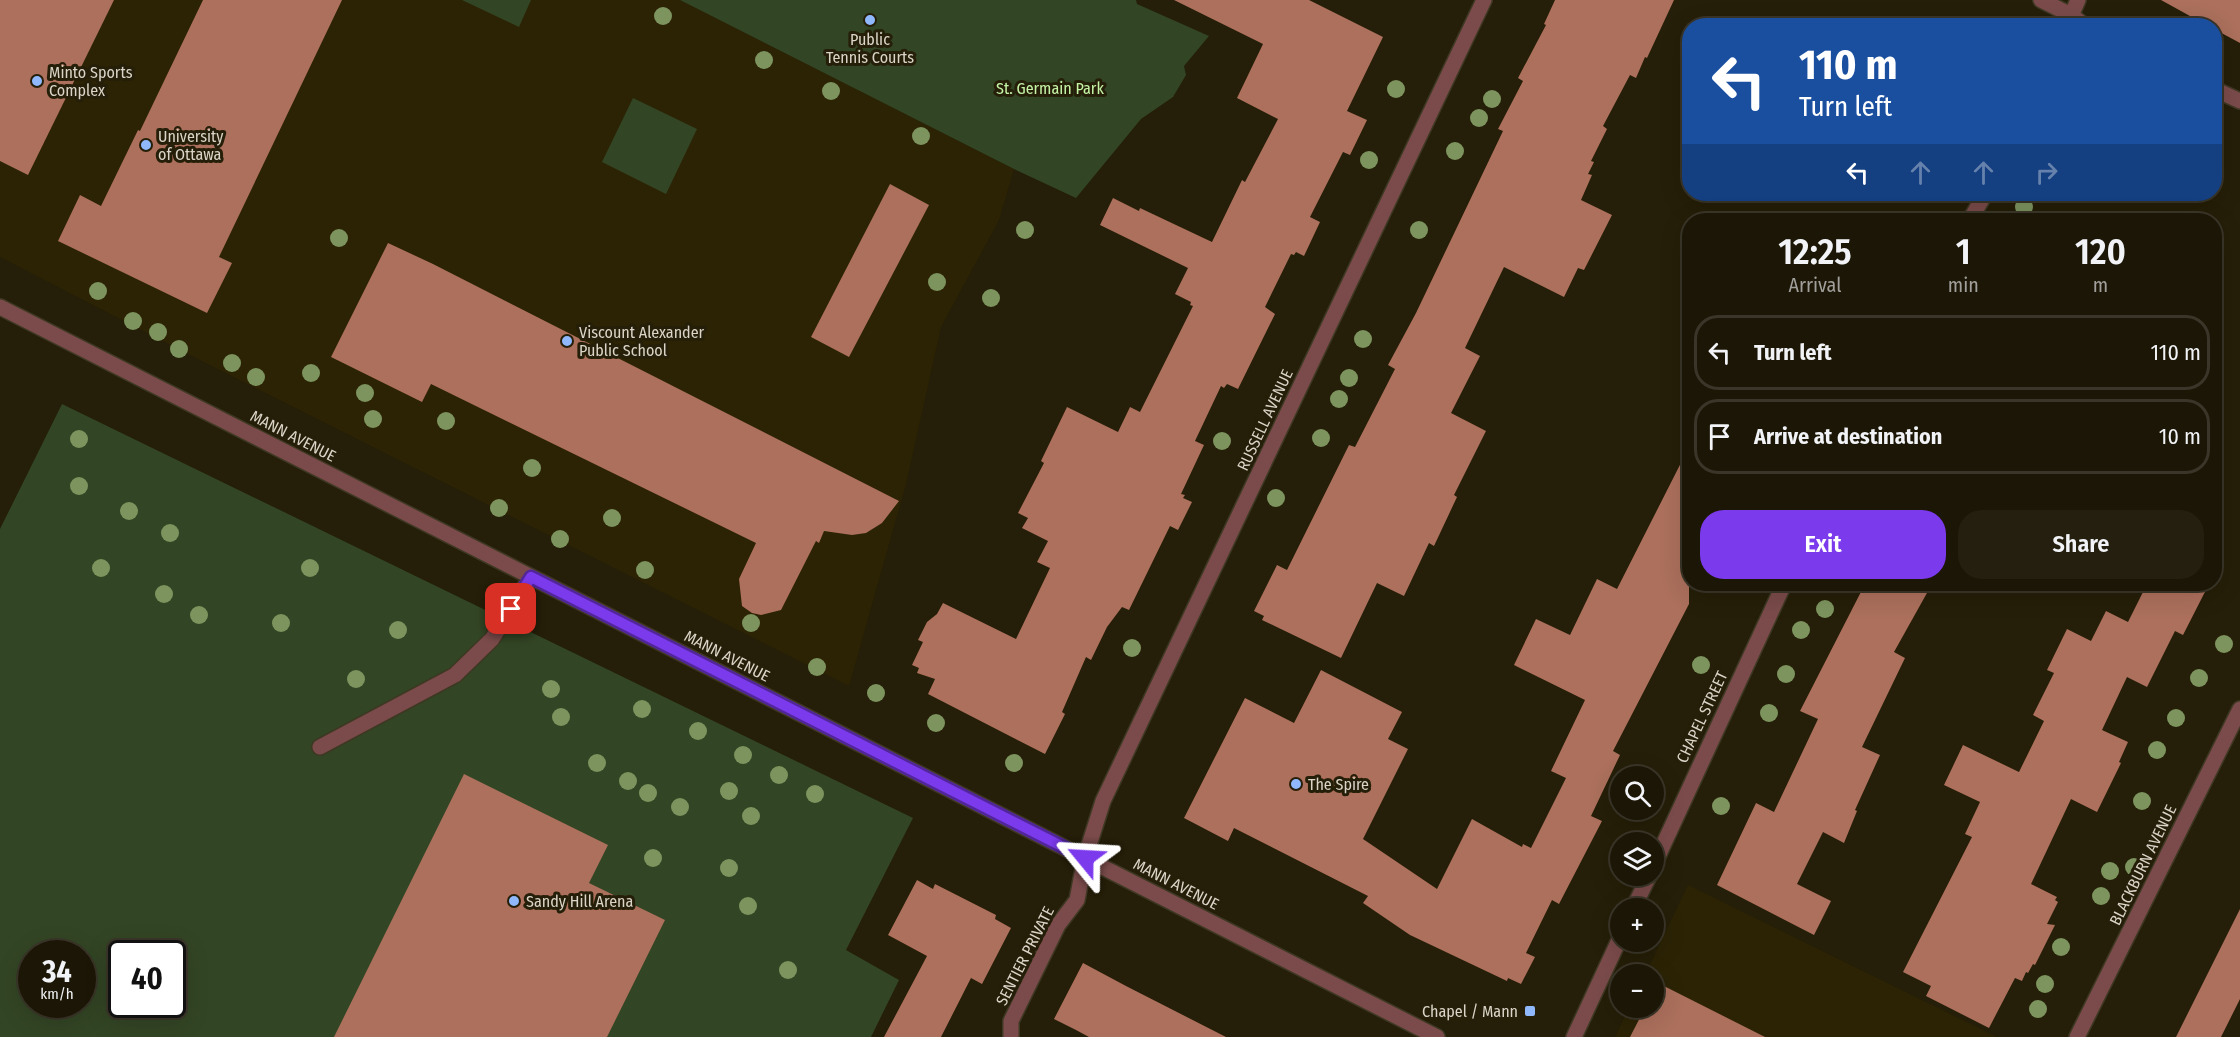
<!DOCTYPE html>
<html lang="en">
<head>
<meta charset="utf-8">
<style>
  body { margin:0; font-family:"Fira Sans Condensed",sans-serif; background:#251f10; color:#f1f3f6; height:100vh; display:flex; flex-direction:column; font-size:22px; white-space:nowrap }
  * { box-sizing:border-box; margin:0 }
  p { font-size:20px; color:#a09f9b }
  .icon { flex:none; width:33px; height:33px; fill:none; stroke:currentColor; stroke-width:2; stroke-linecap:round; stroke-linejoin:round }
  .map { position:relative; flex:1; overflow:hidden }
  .sheet { position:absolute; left:1682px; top:213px; width:540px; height:378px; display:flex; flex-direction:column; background:#1c1606; border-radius:24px; box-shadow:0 6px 24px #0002,0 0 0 2px #3a3528 }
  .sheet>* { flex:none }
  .banner { position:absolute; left:1682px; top:18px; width:540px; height:183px; border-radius:24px; box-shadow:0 6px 24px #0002,0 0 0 2px #3a3528; background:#1a4fa0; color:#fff; overflow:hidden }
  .controls { position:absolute; left:1610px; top:766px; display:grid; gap:12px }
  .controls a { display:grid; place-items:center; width:54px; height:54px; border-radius:50%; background:#1c1606; box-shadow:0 6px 24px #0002,0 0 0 2px #3a3528; font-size:30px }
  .speed { position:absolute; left:18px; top:940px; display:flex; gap:12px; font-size:30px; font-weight:700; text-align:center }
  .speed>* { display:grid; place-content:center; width:78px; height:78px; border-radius:50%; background:#1c1606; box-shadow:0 6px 24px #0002,0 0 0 2px #3a3528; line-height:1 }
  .speed small { font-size:15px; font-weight:400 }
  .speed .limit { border:3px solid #111; border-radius:9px; background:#fff; color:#111 }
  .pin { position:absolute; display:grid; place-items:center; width:51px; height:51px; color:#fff; margin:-26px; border-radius:12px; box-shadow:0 3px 9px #0006 }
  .me { position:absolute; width:66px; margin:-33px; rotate:297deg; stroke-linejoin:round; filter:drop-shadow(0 0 4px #0008) }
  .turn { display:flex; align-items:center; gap:21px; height:126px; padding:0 18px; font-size:27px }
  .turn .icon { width:78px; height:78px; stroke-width:2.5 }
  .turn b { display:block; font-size:42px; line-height:51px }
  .lanes { display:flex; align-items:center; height:57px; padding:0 18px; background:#0003; justify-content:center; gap:30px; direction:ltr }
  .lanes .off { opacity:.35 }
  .eta { display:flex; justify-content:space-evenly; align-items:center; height:102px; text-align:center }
  .eta b { font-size:36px; font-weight:600; line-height:42px }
  .cta { display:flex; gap:12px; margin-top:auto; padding:12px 18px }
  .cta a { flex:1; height:69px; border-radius:24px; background:#7c3aed; color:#fff; font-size:24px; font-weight:600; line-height:69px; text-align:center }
  .cta a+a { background:#251f10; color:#f1f3f6 }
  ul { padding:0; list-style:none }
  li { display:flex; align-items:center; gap:18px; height:75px; margin:0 12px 9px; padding:0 6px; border:3px solid #3a3528; border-radius:24px }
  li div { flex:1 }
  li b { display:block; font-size:22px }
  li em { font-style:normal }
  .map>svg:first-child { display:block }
  .built { fill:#2c2305 }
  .green { fill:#324524; fill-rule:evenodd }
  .building { fill:#ac705c }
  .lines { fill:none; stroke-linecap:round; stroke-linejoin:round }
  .minor-casing { stroke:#3e3823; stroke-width:18 }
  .minor { stroke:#7a4b4a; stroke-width:15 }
  .tree { fill:#7d945f }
  .route-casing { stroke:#51269a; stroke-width:15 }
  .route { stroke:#7c3aed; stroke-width:10 }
  .poi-dot { fill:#8fb8fd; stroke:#251e08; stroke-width:2 }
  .labels { text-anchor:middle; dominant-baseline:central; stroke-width:6; stroke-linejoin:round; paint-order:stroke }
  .poi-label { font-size:16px; fill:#dad5c8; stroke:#251e08; text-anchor:start }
  .park-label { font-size:16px; fill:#c5f4a6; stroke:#251e08 }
  .street-label { font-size:16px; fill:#dad5c8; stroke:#251e08 }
</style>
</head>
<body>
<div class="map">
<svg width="2240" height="1037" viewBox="0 0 2240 1037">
  <rect width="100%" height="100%" fill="#251e08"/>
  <g class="built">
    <path d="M0,0H680L1014,169L999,220L941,327L906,484L849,686L190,355L0,257Z"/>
    <path d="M1688,885L1997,1037H1615L1629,1008H1653V975H1645Z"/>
  </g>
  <g class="green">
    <path d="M462,0H531L519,27Z"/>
    <path d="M680,0H1136L1137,4L1209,36L1184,66L1186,75L1173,97L1141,119L1076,198L1014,169Z"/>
    <path d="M633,98L697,129L666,194L602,162Z"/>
    <path d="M62,404L913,818L846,950L899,980L871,1037H0V529ZM32,954H82V1005H32ZM122,954H172V1005H122Z"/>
  </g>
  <g class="building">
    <path d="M0,0H114L28,175L0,161Z"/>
    <path d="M203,0H342L219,257L232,263L207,313L58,241L80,195L101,206L138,130L140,131Z"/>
    <path d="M1174,0H1309L1383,37L1347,111L1367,120L1350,155L1343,152L1310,217L1320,222L1304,256L1296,252L1294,255L1291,254L1265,307L1275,314L1238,389L1227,384L1224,388L1221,386L1195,441L1204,445L1181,494L1185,495L1183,498L1192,502L1178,530L1170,526L1129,610L1122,607L1107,627L1091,660L1086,657L1062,712L1065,714L1045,754L928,694L935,679L917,673L919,668L912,665L923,642L918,640L927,622L937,614L943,603L1016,639L1050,568L1037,562L1048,541L1022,528L1028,518L1018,513L1044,463L1041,461L1067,407L1118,432L1130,407L1140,412L1193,306L1190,305L1191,302L1175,294L1188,268L1100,225L1113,198L1139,211L1140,208L1212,242L1242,180L1245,182L1278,119L1237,98L1263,44Z"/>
    <path d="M1555,0H1674L1647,58L1645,57L1636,78L1630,75L1603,126L1607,129L1591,161L1594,162L1588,174L1592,175L1581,200L1612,215L1584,270L1578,268L1564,297L1504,267L1465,348L1480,356L1451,413L1486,431L1454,495L1457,497L1434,546L1429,543L1404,596L1377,583L1341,658L1262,620L1264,616L1254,611L1277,565L1287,570L1349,445L1355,447L1395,369L1388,365L1416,313L1503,131L1498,129L1523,81L1518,78L1546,25L1544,24Z"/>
    <path d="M2161,0H2240V43L2214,29V26H2208Z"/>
    <path d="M890,184L929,205L849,357L811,337Z"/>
    <path d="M388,243L433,264L899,501L882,523L866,533L852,535L824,531L819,543L816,541L781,610L761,615L752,613L742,606L739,579L756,543L431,384L422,402L331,357Z"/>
    <path d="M1689,447V604L1613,751L1620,755L1591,816L1602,821L1559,904L1552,900L1526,953L1535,957L1521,984L1508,978L1507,981L1410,935L1363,903L1368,896L1234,828L1228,841L1184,818L1245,698L1294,723L1321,670L1402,712L1388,739L1408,749L1363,839L1437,889L1472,819L1522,847L1523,844L1531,848L1566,778L1551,771L1585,700L1514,665L1536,619L1570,635L1597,579L1617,589Z"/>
    <path d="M1865,584H1932L1894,652L1905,658L1862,747L1880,755L1855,810L1857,811L1844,843L1823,832L1797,884L1831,901L1814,935L1717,885L1756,803L1774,812L1818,719L1800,711Z"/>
    <path d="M2147,584H2209L2183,635L2175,631L2147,687L2127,677L2102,730L2128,742L2119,762L2121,763L2097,812L2071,799L2031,884L2057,897L2055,900L2058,902L2047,924L2055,925L2035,965L2033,964L2028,973L2026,972L2022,981L2015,978L1989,1028L1926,996L1931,986L1903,972L1972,837L1965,834L1980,802L1944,785L1963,745L2019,772L2044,721L2033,715L2054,673L2047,670L2067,629L2091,641L2106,611L2128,622Z"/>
    <path d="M464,774L608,845L589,883L665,920L607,1037H334Z"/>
    <path d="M917,880L933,889L935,884L996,915L995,919L1011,928L982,984L971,978L941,1037H884L927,956L888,935Z"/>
    <path d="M2240,909V999L2221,1037H2176Z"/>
    <path d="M1083,963L1126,986L1226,1037H1089L1076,1030L1054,1019Z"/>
    <path d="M1658,983L1765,1037H1630L1645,1008H1653V993Z"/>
  </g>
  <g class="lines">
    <g class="minor-casing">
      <g id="minor">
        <path d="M2041,0L2071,15L2085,26"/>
        <path d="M2068,23L2078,0"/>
        <path d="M2214,89L2240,101"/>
        <path d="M1970,220L1985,194"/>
        <path d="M0,307L1437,1037"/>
        <path d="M320,747L455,675L492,639L531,577"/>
        <path d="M1653,867L1784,584"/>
        <path d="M1633,909L1649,876"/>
        <path d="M1011,1037V1021L1058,925L1077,900L1085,858L1103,801L1484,0"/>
        <path d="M1574,1037L1620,938"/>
        <path d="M2077,1037L2240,709"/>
      </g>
    </g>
    <use href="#minor" class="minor"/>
  </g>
  <g class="tree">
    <circle cx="663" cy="16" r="9"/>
    <circle cx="764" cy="60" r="9"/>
    <circle cx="1396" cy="89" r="9"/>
    <circle cx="831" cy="91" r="9"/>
    <circle cx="1492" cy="99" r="9"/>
    <circle cx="1479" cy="118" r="9"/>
    <circle cx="921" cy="136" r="9"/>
    <circle cx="1455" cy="151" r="9"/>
    <circle cx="1369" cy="160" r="9"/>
    <circle cx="2024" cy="207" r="9"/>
    <circle cx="1025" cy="230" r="9"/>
    <circle cx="1419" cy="230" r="9"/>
    <circle cx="339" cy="238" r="9"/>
    <circle cx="937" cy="282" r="9"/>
    <circle cx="98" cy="291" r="9"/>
    <circle cx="991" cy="298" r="9"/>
    <circle cx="133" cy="321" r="9"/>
    <circle cx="158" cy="332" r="9"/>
    <circle cx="1363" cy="339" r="9"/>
    <circle cx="179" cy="349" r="9"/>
    <circle cx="232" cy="363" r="9"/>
    <circle cx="311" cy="373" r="9"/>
    <circle cx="256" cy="377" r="9"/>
    <circle cx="1349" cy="378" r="9"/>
    <circle cx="365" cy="393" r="9"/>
    <circle cx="1339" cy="399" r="9"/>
    <circle cx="373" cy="419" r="9"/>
    <circle cx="446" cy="421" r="9"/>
    <circle cx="1321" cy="438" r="9"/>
    <circle cx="79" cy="439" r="9"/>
    <circle cx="1222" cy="441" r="9"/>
    <circle cx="532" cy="468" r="9"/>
    <circle cx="79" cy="486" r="9"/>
    <circle cx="1276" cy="498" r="9"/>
    <circle cx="499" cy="508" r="9"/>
    <circle cx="129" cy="511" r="9"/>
    <circle cx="612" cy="518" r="9"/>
    <circle cx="170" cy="533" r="9"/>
    <circle cx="560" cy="539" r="9"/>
    <circle cx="101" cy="568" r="9"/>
    <circle cx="310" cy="568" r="9"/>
    <circle cx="645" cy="570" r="9"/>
    <circle cx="164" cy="594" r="9"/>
    <circle cx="1825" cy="609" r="9"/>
    <circle cx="199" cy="615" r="9"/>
    <circle cx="281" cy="623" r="9"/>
    <circle cx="751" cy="623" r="9"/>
    <circle cx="398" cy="630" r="9"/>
    <circle cx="1801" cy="630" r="9"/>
    <circle cx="2224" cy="644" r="9"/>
    <circle cx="1132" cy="648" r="9"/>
    <circle cx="1701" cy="665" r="9"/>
    <circle cx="817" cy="667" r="9"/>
    <circle cx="1786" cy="674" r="9"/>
    <circle cx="2199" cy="678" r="9"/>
    <circle cx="356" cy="679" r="9"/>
    <circle cx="551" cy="689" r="9"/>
    <circle cx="876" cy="693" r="9"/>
    <circle cx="642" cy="709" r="9"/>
    <circle cx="1769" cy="713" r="9"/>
    <circle cx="561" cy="717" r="9"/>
    <circle cx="2176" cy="718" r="9"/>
    <circle cx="936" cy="723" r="9"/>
    <circle cx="698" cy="731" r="9"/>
    <circle cx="2157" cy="750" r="9"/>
    <circle cx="743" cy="755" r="9"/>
    <circle cx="597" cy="763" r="9"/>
    <circle cx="1014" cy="763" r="9"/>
    <circle cx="779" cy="775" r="9"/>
    <circle cx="628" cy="781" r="9"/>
    <circle cx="729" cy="791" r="9"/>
    <circle cx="648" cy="793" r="9"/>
    <circle cx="815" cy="794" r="9"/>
    <circle cx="2142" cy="801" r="9"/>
    <circle cx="1721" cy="806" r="9"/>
    <circle cx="680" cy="807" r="9"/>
    <circle cx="751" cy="816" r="9"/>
    <circle cx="653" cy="858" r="9"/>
    <circle cx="2134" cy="867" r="9"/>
    <circle cx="729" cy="868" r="9"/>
    <circle cx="2110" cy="871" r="9"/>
    <circle cx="2101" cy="896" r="9"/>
    <circle cx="748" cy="906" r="9"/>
    <circle cx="2061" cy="947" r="9"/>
    <circle cx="788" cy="970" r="9"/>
    <circle cx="2045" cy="984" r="9"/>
    <circle cx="2038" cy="1009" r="9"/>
  </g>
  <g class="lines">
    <g class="route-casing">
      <path id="route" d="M511,609L531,577L1085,858"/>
    </g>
    <use href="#route" class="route"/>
  </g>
  <g class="poi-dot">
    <circle cx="870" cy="20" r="6"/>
    <circle cx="37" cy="81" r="6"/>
    <circle cx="146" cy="145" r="6"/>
    <circle cx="567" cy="341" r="6"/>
    <circle cx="1296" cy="784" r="6"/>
    <circle cx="514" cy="901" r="6"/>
    <rect x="1524" y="1005" width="12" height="12" rx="3"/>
  </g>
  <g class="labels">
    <g class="poi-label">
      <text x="870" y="39" text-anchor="middle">Public<tspan x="870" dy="18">Tennis Courts</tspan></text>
      <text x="49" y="72">Minto Sports<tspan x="49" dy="18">Complex</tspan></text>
      <text x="158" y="136">University<tspan x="158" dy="18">of Ottawa</tspan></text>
      <text x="579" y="332">Viscount Alexander<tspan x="579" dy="18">Public School</tspan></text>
      <text x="1308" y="784">The Spire</text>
      <text x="526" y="901">Sandy Hill Arena</text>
      <text x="1518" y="1011" text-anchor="end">Chapel / Mann</text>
    </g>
    <g class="park-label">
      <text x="1050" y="88">St. Germain Park</text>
    </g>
    <g class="street-label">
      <text transform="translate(1265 420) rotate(-65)">RUSSELL AVENUE</text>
      <text transform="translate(293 436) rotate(27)">MANN AVENUE</text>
      <text transform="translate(727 656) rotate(27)">MANN AVENUE</text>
      <text transform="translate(1702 717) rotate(-65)">CHAPEL STREET</text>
      <text transform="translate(2143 865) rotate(-64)">BLACKBURN AVENUE</text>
      <text transform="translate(1176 884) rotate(27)">MANN AVENUE</text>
      <text transform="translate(1025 956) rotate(-63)">SENTIER PRIVATE</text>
    </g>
  </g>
</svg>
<div class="controls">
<a><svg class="icon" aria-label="search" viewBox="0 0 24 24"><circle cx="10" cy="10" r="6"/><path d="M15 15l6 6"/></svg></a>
<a><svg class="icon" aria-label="layers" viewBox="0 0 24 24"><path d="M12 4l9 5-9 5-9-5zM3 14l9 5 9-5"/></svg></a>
<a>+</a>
<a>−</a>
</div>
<div class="speed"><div>34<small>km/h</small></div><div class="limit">40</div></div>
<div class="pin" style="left:511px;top:609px;background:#d93025"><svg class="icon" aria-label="arrive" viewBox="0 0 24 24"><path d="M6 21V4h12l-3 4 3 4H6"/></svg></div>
<svg class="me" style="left:1085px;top:858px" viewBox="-20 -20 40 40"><path d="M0-17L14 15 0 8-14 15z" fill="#7c3aed" stroke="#fff" stroke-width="4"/></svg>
<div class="banner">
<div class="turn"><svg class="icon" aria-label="left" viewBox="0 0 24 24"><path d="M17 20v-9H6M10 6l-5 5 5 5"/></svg><div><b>110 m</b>Turn left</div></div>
<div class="lanes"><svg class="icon" aria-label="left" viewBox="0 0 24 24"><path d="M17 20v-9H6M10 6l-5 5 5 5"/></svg><svg class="icon off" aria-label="ahead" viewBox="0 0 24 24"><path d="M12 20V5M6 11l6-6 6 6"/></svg><svg class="icon off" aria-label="ahead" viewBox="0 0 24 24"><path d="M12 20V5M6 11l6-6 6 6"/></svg><svg class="icon off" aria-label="right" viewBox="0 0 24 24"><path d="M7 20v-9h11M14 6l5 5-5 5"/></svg></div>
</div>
<section class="sheet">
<div class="eta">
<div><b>12:25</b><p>Arrival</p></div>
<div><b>1</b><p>min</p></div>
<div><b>120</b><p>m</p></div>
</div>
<ul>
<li><svg class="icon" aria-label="left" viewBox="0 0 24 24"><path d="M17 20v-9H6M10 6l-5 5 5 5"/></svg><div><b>Turn left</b></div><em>110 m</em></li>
<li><svg class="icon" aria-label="arrive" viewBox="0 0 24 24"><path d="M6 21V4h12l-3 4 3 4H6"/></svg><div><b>Arrive at destination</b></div><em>10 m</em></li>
</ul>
<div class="cta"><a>Exit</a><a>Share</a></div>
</section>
</div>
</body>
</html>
